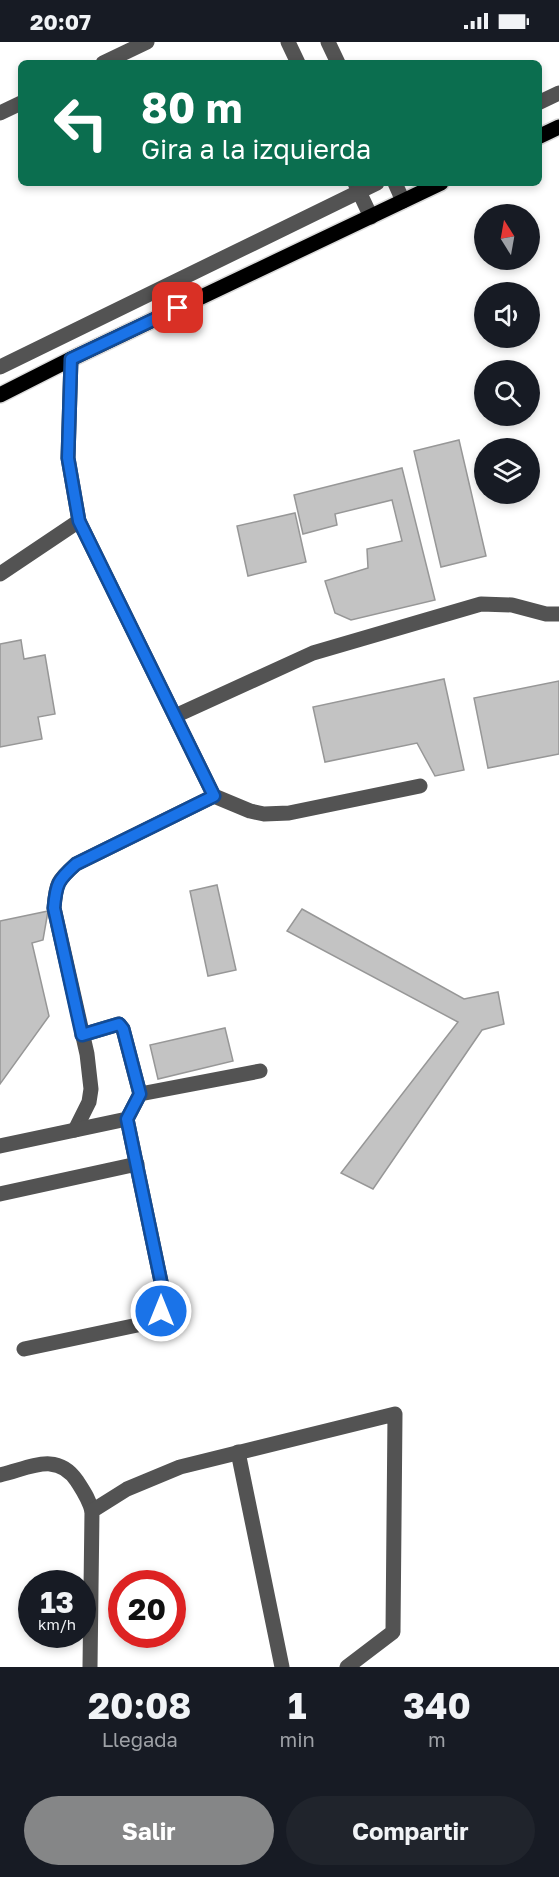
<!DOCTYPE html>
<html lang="es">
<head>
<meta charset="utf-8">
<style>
  body { margin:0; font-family:"Golos Text",sans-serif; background:#20242c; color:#f1f3f6; height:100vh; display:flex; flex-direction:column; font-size:22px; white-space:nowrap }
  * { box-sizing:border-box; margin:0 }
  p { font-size:20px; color:#9ea1a6 }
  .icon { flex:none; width:33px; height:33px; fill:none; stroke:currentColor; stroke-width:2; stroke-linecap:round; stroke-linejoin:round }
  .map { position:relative; height:1625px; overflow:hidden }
  .panel { display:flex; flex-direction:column; background:#171b24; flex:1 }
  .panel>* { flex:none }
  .banner { position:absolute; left:18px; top:18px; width:524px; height:126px; border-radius:9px; box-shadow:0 3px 9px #0003; background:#0b6e4f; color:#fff; overflow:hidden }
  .needle { width:39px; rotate:349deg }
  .tools { position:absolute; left:474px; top:162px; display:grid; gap:12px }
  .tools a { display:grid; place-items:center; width:66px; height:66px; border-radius:50%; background:#171b24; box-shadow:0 3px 9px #0003; font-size:30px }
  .speed { position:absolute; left:18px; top:1528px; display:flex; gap:12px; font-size:30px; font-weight:700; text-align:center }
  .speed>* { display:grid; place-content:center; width:78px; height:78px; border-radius:50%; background:#171b24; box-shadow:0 3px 9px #0003; line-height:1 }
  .speed small { font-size:15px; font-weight:400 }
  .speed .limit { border:9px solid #d22; background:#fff; color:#111 }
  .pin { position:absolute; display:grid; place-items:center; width:51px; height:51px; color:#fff; margin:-26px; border-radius:12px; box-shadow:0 3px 9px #0006 }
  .me { position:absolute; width:66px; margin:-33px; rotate:0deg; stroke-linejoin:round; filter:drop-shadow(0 0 4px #0008) }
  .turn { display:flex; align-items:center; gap:21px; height:126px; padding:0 24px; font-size:27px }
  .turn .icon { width:78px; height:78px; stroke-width:2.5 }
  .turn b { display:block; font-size:42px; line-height:51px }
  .eta { display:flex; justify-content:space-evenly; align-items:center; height:102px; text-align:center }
  .eta b { font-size:36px; font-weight:700; line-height:42px }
  .cta { display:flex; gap:12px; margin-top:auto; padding:12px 24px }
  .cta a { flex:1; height:69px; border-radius:36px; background:#858687; color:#fff; font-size:24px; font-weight:700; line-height:69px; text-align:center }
  .cta a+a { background:#20242c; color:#f1f3f6 }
  .status { display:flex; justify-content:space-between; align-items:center; height:42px; padding:0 30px; background:#171b24; direction:ltr }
  .status svg { height:16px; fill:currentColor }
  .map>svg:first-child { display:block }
  .building { fill:#c3c3c3; stroke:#979797; stroke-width:1.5 }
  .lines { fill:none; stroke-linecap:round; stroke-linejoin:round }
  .major-casing { stroke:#dbdbdb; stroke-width:18 }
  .minor { stroke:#535353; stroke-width:15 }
  .major { stroke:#000; stroke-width:15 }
  .route-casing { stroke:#114b97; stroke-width:15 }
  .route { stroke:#1a73e8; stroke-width:10 }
</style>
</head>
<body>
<div class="status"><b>20:07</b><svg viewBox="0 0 49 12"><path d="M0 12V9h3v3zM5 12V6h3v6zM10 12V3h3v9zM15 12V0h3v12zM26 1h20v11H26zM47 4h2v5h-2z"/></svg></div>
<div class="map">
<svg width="559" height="1625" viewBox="0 0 559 1625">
  <rect width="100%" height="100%" fill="#fff"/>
  <g class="building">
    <path d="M459,398L486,514L441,525L414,409Z"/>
    <path d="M402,426L435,558L351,578L335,571L325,539L368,526L367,507L402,499L392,458L335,472L337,483L303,492L294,453Z"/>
    <path d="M295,471L306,520L248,534L237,484Z"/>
    <path d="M21,598L24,617L45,613L55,672L38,675L42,697L0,705V602Z"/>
    <path d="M444,637L464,728L435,734L417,701L325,720L313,665Z"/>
    <path d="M559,639V712L488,726L474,656Z"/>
    <path d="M217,843L236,928L208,934L190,849Z"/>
    <path d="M302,867L464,957L498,950L504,982L482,988L373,1147L341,1131L458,980L287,889Z"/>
    <path d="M48,869L43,898L32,901L49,974L0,1042V879Z"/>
    <path d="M225,986L233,1019L158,1037L150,1003Z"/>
  </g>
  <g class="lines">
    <g class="major-casing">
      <g id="major">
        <path d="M538,95L559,85"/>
        <path d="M0,353L71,317L441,141"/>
      </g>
    </g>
    <g class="minor">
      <path d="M288,0L298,21"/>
      <path d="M328,0L338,21"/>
      <path d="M103,21L147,0"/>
      <path d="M538,61L559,51"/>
      <path d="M0,71L21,61"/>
      <path d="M355,141L371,175"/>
      <path d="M395,141L403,159"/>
      <path d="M71,317L68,416L79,479L214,754L250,769L264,772L289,771L420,744"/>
      <path d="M0,325L377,141"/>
      <path d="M0,532L79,479"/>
      <path d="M175,674L313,611L481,562L512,563L546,572H559"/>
      <path d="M140,1052L260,1029"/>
      <path d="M75,1088L89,1060L91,1047L87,1012L54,866C56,841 57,839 76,822L214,754"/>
      <path d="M0,1104L127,1077L140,1052L123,987L119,982L82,993"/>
      <path d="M0,1152L137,1122"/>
      <path d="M24,1307L147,1281C160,1275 162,1268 164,1254L127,1077"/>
      <path d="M238,1410L282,1625"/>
      <path d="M0,1433C30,1426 57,1409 77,1439C84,1450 89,1457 92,1469"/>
      <path d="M90,1625L92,1469L127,1447L180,1425L395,1372L393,1590L347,1625"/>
    </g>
    <use href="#major" class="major"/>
  </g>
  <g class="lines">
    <g class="route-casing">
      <path id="route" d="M161,1269L164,1254L127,1077L140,1052L123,987L119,982L82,993L54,866C56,842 58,838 76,822L214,754L79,479L68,416L71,317L178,266"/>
    </g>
    <use href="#route" class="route"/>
  </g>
</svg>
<div class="tools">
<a><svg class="needle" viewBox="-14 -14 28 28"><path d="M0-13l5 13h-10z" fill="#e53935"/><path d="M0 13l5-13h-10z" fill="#9ea1a6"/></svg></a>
<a><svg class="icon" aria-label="sound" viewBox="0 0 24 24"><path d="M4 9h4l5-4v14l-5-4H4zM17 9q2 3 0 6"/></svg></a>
<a><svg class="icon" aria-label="search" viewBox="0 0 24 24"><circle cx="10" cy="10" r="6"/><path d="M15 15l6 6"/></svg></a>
<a><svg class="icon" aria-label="layers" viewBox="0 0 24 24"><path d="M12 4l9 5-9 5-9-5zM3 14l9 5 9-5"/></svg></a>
</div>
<div class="speed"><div>13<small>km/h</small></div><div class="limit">20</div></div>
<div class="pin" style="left:178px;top:266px;background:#d93025"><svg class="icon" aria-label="arrive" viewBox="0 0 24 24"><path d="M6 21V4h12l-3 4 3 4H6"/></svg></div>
<svg class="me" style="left:161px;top:1269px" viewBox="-20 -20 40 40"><circle r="17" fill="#1a73e8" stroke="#fff" stroke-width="3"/><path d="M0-11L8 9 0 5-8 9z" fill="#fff"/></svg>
<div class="banner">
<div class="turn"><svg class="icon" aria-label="left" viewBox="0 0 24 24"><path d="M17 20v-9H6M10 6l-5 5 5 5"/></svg><div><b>80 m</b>Gira a la izquierda</div></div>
</div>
</div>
<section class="panel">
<div class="eta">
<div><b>20:08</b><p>Llegada</p></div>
<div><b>1</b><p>min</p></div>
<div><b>340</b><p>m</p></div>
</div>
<div class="cta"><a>Salir</a><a>Compartir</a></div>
</section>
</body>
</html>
